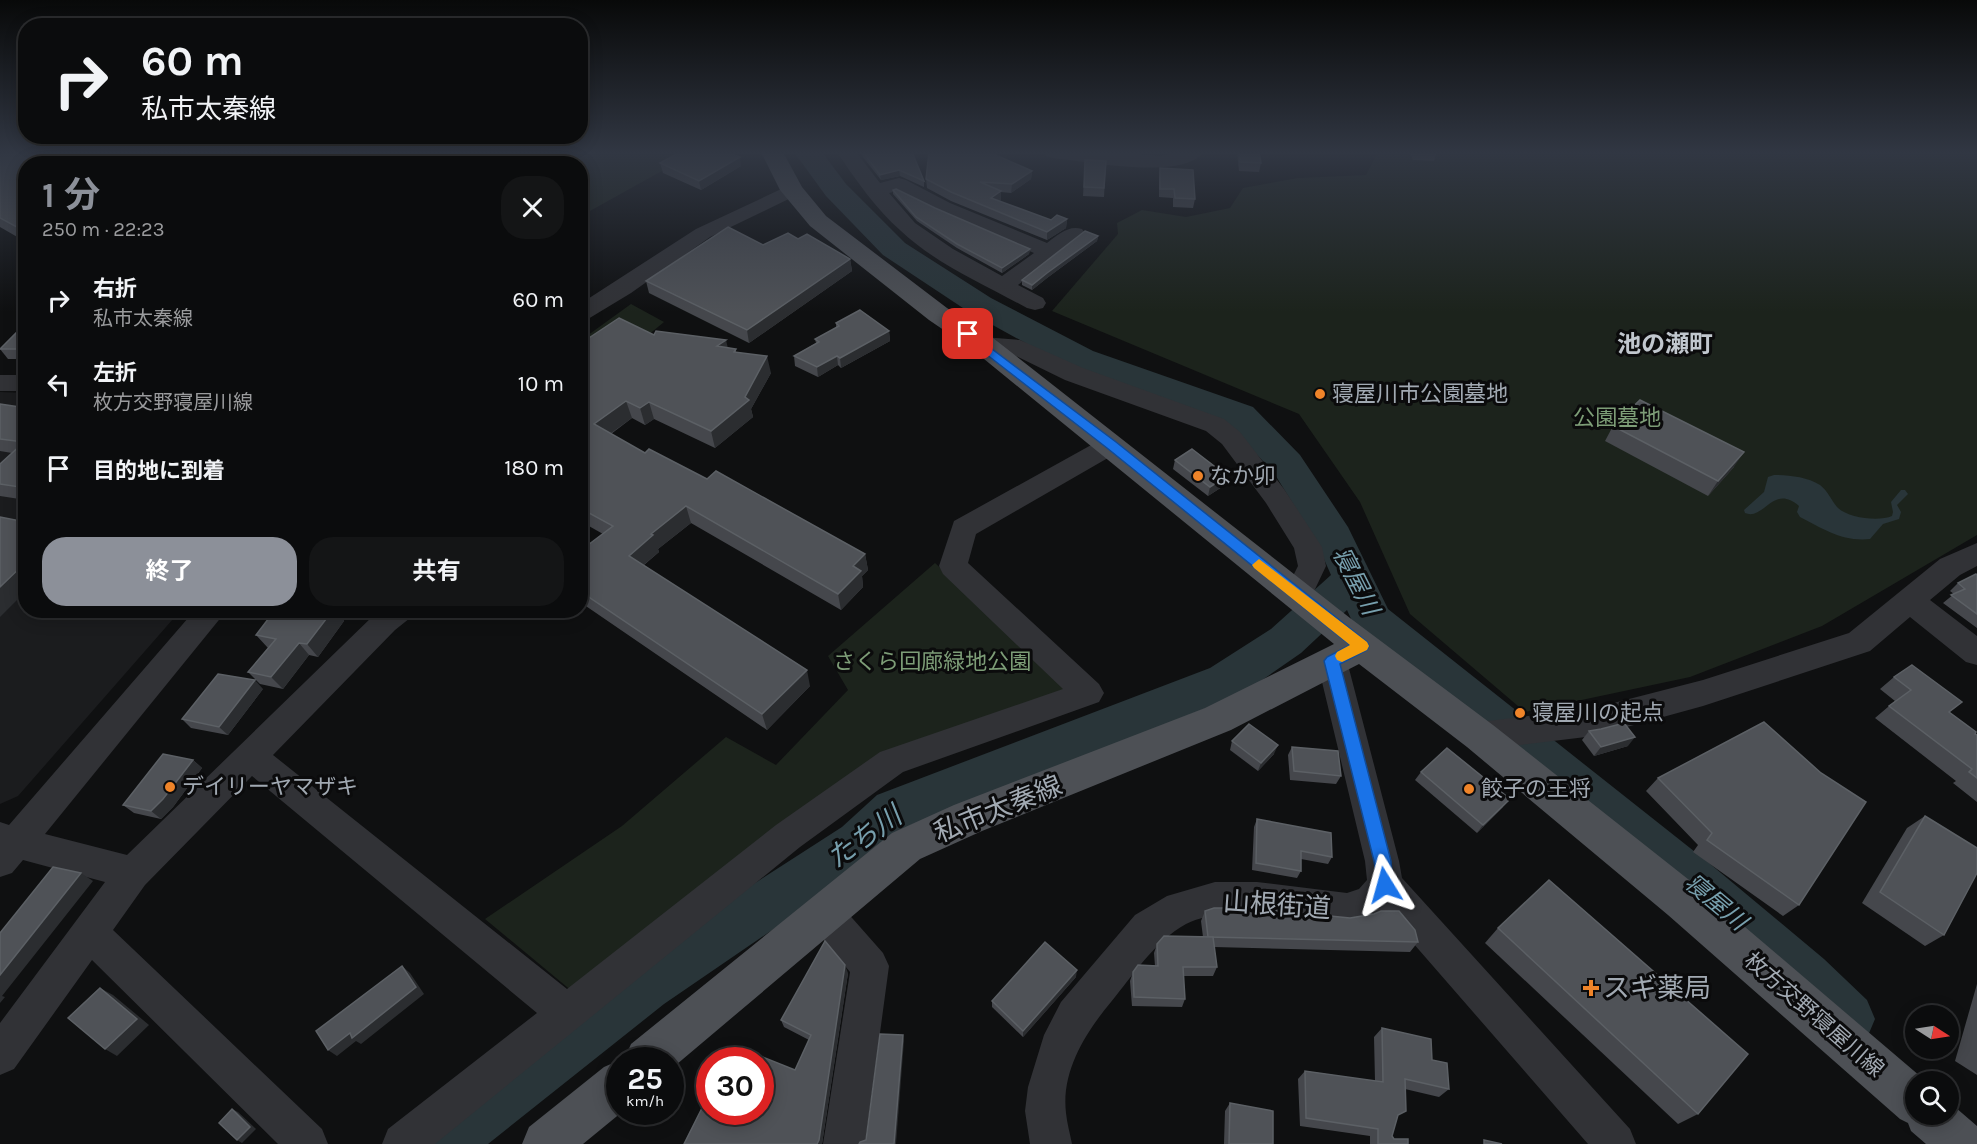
<!DOCTYPE html>
<html lang="ja">
<head>
<meta charset="utf-8">
<style>
  body { margin:0; font-family:Karla,"Noto Sans JP",sans-serif; background:#141516; color:#f1f3f6; height:100vh; display:flex; flex-direction:column; font-size:22px; white-space:nowrap }
  * { box-sizing:border-box; margin:0 }
  p { font-size:20px; color:#9a9b9d }
  .icon { flex:none; width:33px; height:33px; fill:none; stroke:currentColor; stroke-width:2; stroke-linecap:round; stroke-linejoin:round }
  .map { position:relative; flex:1; overflow:hidden }
  .details { position:absolute; left:18px; top:156px; width:570px; height:462px; display:flex; flex-direction:column; background:#0b0c0d; border-radius:24px; box-shadow:0 3px 15px #0003,0 0 0 2px #2b2c2e }
  .details>* { flex:none }
  .guide { position:absolute; left:18px; top:18px; width:570px; height:126px; border-radius:24px; box-shadow:0 3px 15px #0003,0 0 0 2px #2b2c2e; background:#0b0c0d; color:#f1f3f6; overflow:hidden }
  .needle { width:39px; rotate:102deg }
  .buttons { position:absolute; left:1905px; top:1005px; display:grid; gap:12px }
  .buttons a { display:grid; place-items:center; width:54px; height:54px; border-radius:50%; background:#0b0c0d; box-shadow:0 3px 15px #0003,0 0 0 2px #2b2c2e; font-size:30px }
  .speed { position:absolute; left:606px; top:1047px; display:flex; gap:12px; font-size:30px; font-weight:700; text-align:center }
  .speed>* { display:grid; place-content:center; width:78px; height:78px; border-radius:50%; background:#0b0c0d; box-shadow:0 3px 15px #0003,0 0 0 2px #2b2c2e; line-height:1 }
  .speed small { font-size:15px; font-weight:400 }
  .speed .limit { border:9px solid #d22; background:#fff; color:#111 }
  .pin { position:absolute; display:grid; place-items:center; width:51px; height:51px; color:#fff; margin:-26px; border-radius:12px; box-shadow:0 3px 9px #0006 }
  .me { position:absolute; width:66px; margin:-33px; rotate:352deg; stroke-linejoin:round; filter:drop-shadow(0 0 4px #0008) }
  .turn { display:flex; align-items:center; gap:21px; height:126px; padding:0 24px; font-size:27px }
  .turn .icon { width:78px; height:78px; stroke-width:2.5 }
  .turn b { display:block; font-size:42px; line-height:51px }
  .round { display:grid; place-items:center; flex:none; width:63px; height:63px; border-radius:24px; background:#141516 }
  .head { display:flex; align-items:center; justify-content:space-between; height:102px; padding:0 24px }
  h1 { font-size:36px; font-weight:700; line-height:45px; color:#8c9099 }
  .cta { display:flex; gap:12px; margin-top:auto; padding:12px 24px }
  .cta a { flex:1; height:69px; border-radius:24px; background:#8c9099; color:#fff; font-size:24px; font-weight:700; line-height:69px; text-align:center }
  .cta a+a { background:#141516; color:#f1f3f6 }
  ul { padding:0; list-style:none }
  li { display:flex; align-items:center; gap:18px; height:84px; padding:0 24px }
  li div { flex:1 }
  li b { display:block; font-size:22px }
  li em { font-style:normal }
  .map>svg:first-child { display:block }
  .built { fill:#1b1c1e }
  .green { fill:#1c231c }
  .water { fill:#293539 }
  .lines { fill:none; stroke-linecap:round; stroke-linejoin:round }
  .river { fill:#293539; fill-rule:evenodd }
  .minor { fill:#313236; fill-rule:evenodd }
  .major { fill:#4d5055; fill-rule:evenodd }
  .wall { fill:#45474c }
  .shaded-wall { fill:#2b2d30 }
  .building { fill:#4f5257; stroke:#5c6065; stroke-width:1.5 }
  .route { fill:#1a73e8; stroke:#114b97; stroke-width:1.5 }
  .slow { fill:#f59e0b }
  .poi-dot { fill:#ef8429; stroke:#0b0b0c; stroke-width:2 }
  .labels { text-anchor:middle; dominant-baseline:central; stroke-width:6; stroke-linejoin:round; paint-order:stroke }
  .poi-label { font-size:22px; fill:#a1a9b2; stroke:#0b0b0c; text-anchor:start }
  .park-label { font-size:22px; fill:#7d9d77; stroke:#0b0b0c }
  .street-label { font-size:22px; fill:#a1a9b2; stroke:#0b0b0c }
  .neighbourhood-label { font-size:24px; font-weight:bold; fill:#c1c7ce; stroke:#0b0b0c }
  .water-label { font-size:24px; font-style:italic; fill:#779fad; stroke:#0b0b0c }
  .near-street-label { font-size:27px; fill:#a1a9b2; stroke:#0b0b0c }
  .near-poi-label { font-size:27px; fill:#a1a9b2; stroke:#0b0b0c; text-anchor:start }
  .near-water-label { font-size:28px; font-style:italic; fill:#779fad; stroke:#0b0b0c }
</style>
</head>
<body>
<div class="map">
<svg width="1977" height="1144" viewBox="0 0 1977 1144">
  <rect width="100%" height="100%" fill="#0f1011"/>
  <path class="built" d="M0,392L25,393L26,610L180,611L18,796L0,804Z"/>
  <g class="green">
    <path d="M563,152H696L581,216L580,164H563Z"/>
    <path d="M1378,152H1977V535L1822,626L1690,677L1525,712L1410,614L1360,502L1299,414L1052,311L1118,234L1117,223L1142,210L1186,217L1230,208L1243,188L1298,178L1366,175Z"/>
    <path d="M631,304L664,322L647,336L601,348L584,338Z"/>
    <path d="M935,563L1072,691L891,755L573,992L485,919L622,826L726,737L776,765L848,690L828,656Z"/>
  </g>
  <path class="water" d="M1774,475C1789,475 1807,477 1820,485C1828,491 1831,500 1837,507C1847,518 1879,522 1892,516L1893,512L1891,502L1901,490H1905L1908,494L1897,505L1901,512L1899,519L1883,524L1870,539C1843,542 1823,529 1800,517L1797,512L1799,506C1773,483 1764,521 1745,513L1744,510L1764,492L1768,477Z"/>
  <g class="lines">
    <path class="river" d="M794,152H822L846,184L905,243L991,298L1093,351L1253,407L1300,455L1348,527L1388,609L1709,863L1824,959L1867,1000L1875,1019L1867,1038L1848,1046L1829,1038L1786,997L1673,897L1357,632L1347,610L1301,653L1242,694L911,825L876,859L664,1004L488,1144H412L420,1123L626,966L842,827L877,795L1210,668L1271,629L1331,575L1316,541L1274,473L1227,423L1069,367L969,312L883,255L826,196Z"/>
    <g class="minor">
      <path d="M324,152H363L361,156L332,164H307Z"/>
      <path d="M837,152H856L880,183L899,178L906,180L950,203L1047,243C1058,235 1068,225 1082,229L1085,233L1018,285L1043,298L1046,303L1043,308L1035,310L1027,308C985,285 936,264 901,231C876,209 855,179 837,152ZM897,191L936,211L1034,253L1002,276L953,249L915,223L889,193Z"/>
      <path d="M1044,152H1117L1160,156L1180,152H1203C1184,181 1085,161 1053,158L1046,156Z"/>
      <path d="M792,184L799,186L802,190L799,194L710,237L631,293L588,319L580,321V304L696,229Z"/>
      <path d="M983,337L1020,340L1083,368L1224,419L1240,432L1284,489L1322,547L1326,566L1308,604L1298,607L1288,604L1283,596L1298,566L1294,548L1266,503L1222,444L1206,431L1065,380L1008,352L975,349L971,344L975,339Z"/>
      <rect x="0" y="375" width="26" height="16"/>
      <path d="M1111,436L1120,439L1124,445L1120,451L976,534L968,563L1099,684L1104,693L1099,702L903,772L800,847L435,1144H382L388,1129L537,1013L252,776L145,885L113,930L322,1129L328,1144H278L92,960L14,1069L0,1075V1023L105,882L23,860L12,873L0,877V822L9,825L195,610H227L45,834L127,855L375,614L379,610H414L410,618L395,630L273,755L567,989L776,825L880,752L1063,689L943,574L939,566L954,521L1102,439Z"/>
      <path d="M1977,543V566L1960,575L1930,600L1977,636V665L1966,662L1910,617L1870,651L1703,706L1594,736L1480,750L1469,746L1464,736L1469,726L1480,722L1594,708L1703,680L1849,633L1940,559Z"/>
      <path d="M1332,649L1343,652L1347,661L1399,861L1402,878L1630,1129L1636,1144H1588L1386,912C1341,951 1243,894 1186,924C1154,942 1134,974 1111,1002C1086,1032 1061,1071 1066,1113C1067,1123 1070,1134 1072,1144H1030L1025,1111L1028,1087L1044,1035L1061,1002L1135,915L1167,896L1215,882H1257L1347,893L1359,889L1367,880L1365,861L1317,661L1321,652Z"/>
      <path d="M825,897L838,902L883,953L889,966L865,1144H823L850,972L812,926L807,914L812,902Z"/>
    </g>
    <g class="major">
      <path d="M761,152H783L802,187L826,216L947,308L993,338L1350,618L1493,725L1698,887L1927,1082H1916V1114H1948V1101L1977,1126V1144H1926L1911,1131L1908,1123L1900,1119L1668,915L1467,747L1359,664L1231,730L982,831L920,859L670,1070V1060H624L631,1044L892,833L954,805L1205,708L1334,644L973,350L929,320L810,226L780,190Z"/>
      <path d="M620,1060V1112H622L583,1144H522L529,1127L604,1067Z"/>
    </g>
  </g>
  <g class="wall">
    <path d="M0,152L349,164H26V242L0,227Z"/>
    <path d="M859,152H912L924,181V187L900,176L881,180Z"/>
    <path d="M1237,152H1259L1261,163L1259,172L1239,171Z"/>
    <path d="M1410,152H1437L1434,161L1413,160Z"/>
    <path d="M1085,160L1106,161L1104,197L1083,196Z"/>
    <path d="M660,163L741,166L701,190L663,173Z"/>
    <path d="M1160,168L1195,199L1193,208L1173,207V198L1159,197V177Z"/>
    <path d="M1032,171L1031,179L1011,193L1001,192V200L999,201L1051,220L1067,219L1066,228L1047,240L951,201L927,188L926,179Z"/>
    <path d="M893,190L1030,249L1029,254L1002,273L957,248L917,221L893,194Z"/>
    <path d="M1098,236L1097,241L1047,278L1032,290L1022,285V280Z"/>
    <path d="M798,239L850,259L852,271L749,343L649,293L646,281L763,245Z"/>
    <path d="M836,323L889,331L890,341L841,368L838,365L818,377L795,366L794,356L816,343L815,339L836,328Z"/>
    <path d="M26,328V359H8L0,349Z"/>
    <path d="M654,335L736,349V352L771,373L751,409L753,417L715,448L654,419L645,425L632,418L611,434L645,453L707,479L865,554L868,570L862,576L863,587L841,610L691,523L658,549L659,552L644,565L810,686L767,730L580,602V551L603,534L580,521V344Z"/>
    <path d="M0,404L26,408V500L0,496V464L12,453L0,451Z"/>
    <path d="M1613,426L1734,467L1708,496L1605,441Z"/>
    <path d="M1175,460L1225,485L1208,496L1173,469Z"/>
    <path d="M1977,575V628L1943,603L1954,594L1950,591L1958,583Z"/>
    <path d="M339,615L344,621L318,657L309,655L283,689L260,684L248,672L268,648L256,635Z"/>
    <path d="M1894,677L1962,702L1949,712L1977,735V802L1953,783L1956,781L1875,718L1895,701L1880,689Z"/>
    <path d="M263,689L228,735L191,728L182,719Z"/>
    <path d="M1589,731L1628,746L1594,756L1582,740Z"/>
    <path d="M1232,741L1274,754L1258,771L1230,750Z"/>
    <path d="M1292,747L1341,776L1336,784L1290,780L1288,755Z"/>
    <path d="M193,760L202,768L173,807L161,819L134,813L123,805Z"/>
    <path d="M1421,772L1503,807L1477,833L1415,780Z"/>
    <path d="M1658,778L1799,905L1783,916L1693,852L1698,845L1646,791Z"/>
    <path d="M1925,816L1944,935L1925,946L1862,903L1907,828Z"/>
    <path d="M1257,819L1332,857L1328,864L1301,859V871L1297,878L1252,870L1254,827Z"/>
    <path d="M1205,911L1418,942L1410,952L1214,947L1217,967L1213,976H1183L1185,999L1182,1007L1132,1006L1130,981L1133,972L1155,966L1154,953L1157,944L1203,937L1201,921Z"/>
    <path d="M1498,928L1698,1114L1678,1124L1485,943Z"/>
    <path d="M848,973L822,1144L795,1070L809,1040L784,1027L781,1020Z"/>
    <path d="M1076,977L1023,1037L992,1007V1001Z"/>
    <path d="M1977,984V1075L1955,1061Z"/>
    <path d="M1382,1028L1432,1060L1449,1089L1439,1097L1405,1089L1392,1136L1394,1139L1408,1144H1370V1136L1300,1126L1298,1079L1305,1071L1375,1081L1374,1037Z"/>
    <path d="M1230,1103L1273,1144H1224L1225,1111Z"/>
  </g>
  <g class="shaded-wall">
    <rect x="521" y="152" width="6" height="12"/>
    <path d="M740,157L741,166L701,190L699,181Z"/>
    <path d="M899,170L900,176L881,180L880,175Z"/>
    <path d="M1032,171L1031,179L1011,193L1012,184Z"/>
    <path d="M1001,191V200L991,207V198Z"/>
    <path d="M1067,219L1066,228L1047,240V232Z"/>
    <path d="M1098,236L1097,241L1047,278L1032,290V285L1047,273Z"/>
    <path d="M1030,249L1029,254L1002,273V268Z"/>
    <path d="M850,259L852,271L749,343L747,330Z"/>
    <path d="M889,331L890,341L841,368L840,358Z"/>
    <path d="M726,340L730,357L717,346Z"/>
    <path d="M767,356L771,373L751,409L753,417L715,448L711,431L745,397Z"/>
    <path d="M837,356L838,365L818,377L817,367Z"/>
    <path d="M626,401L632,418L600,441L594,424Z"/>
    <path d="M649,402L654,419L645,425L640,408Z"/>
    <path d="M1744,452L1734,467L1708,496L1718,481Z"/>
    <path d="M1227,476L1225,485L1208,496L1210,487Z"/>
    <path d="M686,506L691,523L658,549L659,552L635,572L629,556L651,534Z"/>
    <path d="M865,554L868,570L862,576L863,587L841,610L838,594L853,566Z"/>
    <path d="M26,562V591L0,617V587Z"/>
    <path d="M329,610H343L339,615L344,621L318,657L307,644Z"/>
    <path d="M299,643L309,655L283,689L271,677Z"/>
    <path d="M807,670L810,686L767,730L762,714Z"/>
    <path d="M255,680L263,689L228,735L219,727Z"/>
    <path d="M1635,737L1628,746L1594,756L1601,747Z"/>
    <path d="M1278,745L1274,754L1258,771L1261,763Z"/>
    <path d="M193,760L202,768L173,807L161,819L151,811Z"/>
    <path d="M1510,799L1503,807L1477,833L1483,825Z"/>
    <path d="M81,873L93,881L2,996L5,997L0,1003V975Z"/>
    <path d="M845,965L848,973L822,1144H817Z"/>
    <path d="M402,966L410,973L424,994L361,1044L356,1041L337,1056L328,1050L350,1033Z"/>
    <path d="M1077,970L1076,977L1023,1037V1031Z"/>
    <path d="M100,988L113,995L149,1025L117,1056L105,1049Z"/>
    <path d="M903,1035L904,1041L896,1144H894Z"/>
    <path d="M232,1109L238,1112L256,1129L242,1143L237,1140Z"/>
  </g>
  <g class="building">
    <path d="M0,152H326L331,154L336,153L349,164H26V232L0,218Z"/>
    <path d="M411,152H521V164H358L410,157Z"/>
    <path d="M680,152H728L740,157L699,181L660,163Z"/>
    <path d="M863,152H912L924,181L899,170L880,175Z"/>
    <path d="M929,152H989L1032,171L1012,184L980,182L1001,191L991,198L1051,220L1057,215L1067,219L1047,232L951,192L926,179Z"/>
    <path d="M1240,152H1259L1261,163L1240,162Z"/>
    <path d="M1085,160L1106,161L1104,188L1084,187Z"/>
    <path d="M1160,168L1193,170L1195,199L1175,198L1174,189H1160Z"/>
    <path d="M896,189L935,208L1030,249L1002,268L957,244L916,217L893,190Z"/>
    <path d="M728,227L763,245L788,233L798,239L807,234L850,259L747,330L646,281Z"/>
    <path d="M1085,231L1098,236L1047,273L1032,285L1022,280Z"/>
    <path d="M860,310L889,331L840,358L837,356L817,367L794,356L819,342L815,339L839,326L836,323Z"/>
    <path d="M619,318L654,335L656,331L726,340L717,346L736,349L734,352L767,356L745,397L749,400L711,431L649,402L640,408L626,401L594,424L645,453L649,449L707,479L716,471L865,554L853,566L861,571L838,594L686,506L651,534L653,535L629,556L807,670L762,714L580,591V551L613,526L580,508V344Z"/>
    <path d="M26,328V349H0L18,331Z"/>
    <path d="M1640,400L1744,452L1718,481L1613,426Z"/>
    <path d="M0,404L26,408V488L0,484V464L24,442L0,439Z"/>
    <path d="M1192,449L1227,476L1210,487L1175,460Z"/>
    <path d="M0,517L26,522V562L0,587Z"/>
    <path d="M1976,574L1977,575V614L1951,595L1965,589L1958,583Z"/>
    <path d="M275,610H333L307,644L299,643L271,677L248,672L276,639L256,635Z"/>
    <path d="M1912,665L1962,702L1949,712L1976,732L1975,734L1977,735V778L1969,772L1972,769L1889,706L1911,690L1894,677Z"/>
    <path d="M218,674L255,680L219,727L182,719Z"/>
    <path d="M1764,722L1821,773L1866,802L1799,905L1707,840L1712,833L1658,778Z"/>
    <path d="M1624,723L1635,737L1601,747L1589,731L1601,729Z"/>
    <path d="M1249,724L1278,745L1261,763L1232,741Z"/>
    <path d="M1292,747L1338,751L1341,776L1294,771Z"/>
    <path d="M1447,748L1510,799L1483,825L1421,772Z"/>
    <path d="M163,754L193,760L163,799L151,811L123,805Z"/>
    <path d="M1925,816L1977,848V873L1944,935L1880,892Z"/>
    <path d="M1257,819L1331,833L1332,857L1301,851V871L1256,863Z"/>
    <path d="M53,867L81,873L0,975V933Z"/>
    <path d="M1549,880L1748,1054L1698,1114L1498,928Z"/>
    <path d="M1214,908H1249L1350,918L1374,914L1381,911H1399L1415,930L1418,942L1208,937L1205,911Z"/>
    <path d="M1164,936L1213,937L1217,967H1183L1185,999L1134,997L1133,972L1138,965L1158,966L1157,944Z"/>
    <path d="M825,941L845,965L819,1140L817,1144H684L709,1094L710,1112H760V1060H733L740,1048L795,1070L811,1035L781,1020Z"/>
    <path d="M1045,942L1077,970L1023,1031L992,1001Z"/>
    <path d="M402,966L416,987L352,1038L350,1033L328,1050L316,1031Z"/>
    <path d="M100,988L137,1019L105,1049L68,1018Z"/>
    <path d="M1382,1028L1431,1039L1432,1060L1447,1063L1449,1089L1405,1079L1406,1111L1398,1115L1392,1136L1394,1139H1408V1144H1378V1129L1306,1118L1305,1071L1383,1082Z"/>
    <path d="M880,1034L903,1035L894,1144H859L860,1142L866,1140Z"/>
    <path d="M1230,1103L1273,1111V1144H1229Z"/>
    <path d="M232,1109L250,1127L237,1140L219,1123Z"/>
    <path d="M1484,1140L1502,1144H1484Z"/>
  </g>
  <linearGradient id="sky" x2="0" y2="1"><stop stop-color="#080909"/><stop offset="0.49" stop-color="#313743"/><stop offset="1" stop-color="#313743" stop-opacity="0"/></linearGradient>
  <rect width="1977" height="312" fill="url(#sky)"/>
  <path class="route" d="M968,331L1116,442L1367,642L1369,646L1367,650L1340,664L1391,861L1393,885L1391,891L1385,893L1379,891L1374,861L1324,661L1327,657L1350,645L1107,448L964,337L963,334Z"/>
  <path class="slow" d="M1259,559L1367,642L1369,646L1367,650L1342,662L1337,660L1335,656L1337,652L1350,645L1254,568L1252,565Z"/>
  <g class="poi-dot">
    <circle cx="1320" cy="394" r="6"/>
    <circle cx="1198" cy="476" r="6"/>
    <circle cx="1520" cy="713" r="6"/>
    <circle cx="170" cy="787" r="6"/>
    <circle cx="1469" cy="789" r="6"/>
    <path d="M1588 979h6v6h6v6h-6v6h-6v-6h-6v-6h6z"/>
  </g>
  <g class="labels">
    <g class="poi-label">
      <text x="1332" y="394">寝屋川市公園墓地</text>
      <text x="1210" y="476">なか卯</text>
      <text x="1532" y="713">寝屋川の起点</text>
      <text x="182" y="787">デイリーヤマザキ</text>
      <text x="1481" y="789">餃子の王将</text>
    </g>
    <g class="park-label">
      <text x="1617" y="418">公園墓地</text>
      <text x="932" y="662">さくら回廊緑地公園</text>
    </g>
    <g class="street-label">
      <text transform="translate(1814 1015) rotate(41)">枚方交野寝屋川線</text>
    </g>
    <g class="neighbourhood-label">
      <text x="1665" y="344">池の瀬町</text>
    </g>
    <g class="water-label">
      <text transform="translate(1356 581) rotate(63)">寝屋川</text>
      <text transform="translate(1716 902) rotate(40)">寝屋川</text>
    </g>
    <g class="near-street-label">
      <text transform="translate(998 809) rotate(-22)">私市太秦線</text>
      <text transform="translate(1277 905) rotate(4)">山根街道</text>
    </g>
    <g class="near-poi-label">
      <text x="1603" y="988">スギ薬局</text>
    </g>
    <g class="near-water-label">
      <text transform="translate(864 837) rotate(-36)">たち川</text>
    </g>
  </g>
</svg>
<div class="buttons">
<a><svg class="needle" viewBox="-14 -14 28 28"><path d="M0-13l5 13h-10z" fill="#e53935"/><path d="M0 13l5-13h-10z" fill="#9a9b9d"/></svg></a>
<a><svg class="icon" aria-label="search" viewBox="0 0 24 24"><circle cx="10" cy="10" r="6"/><path d="M15 15l6 6"/></svg></a>
</div>
<div class="speed"><div>25<small>km/h</small></div><div class="limit">30</div></div>
<div class="pin" style="left:968px;top:334px;background:#d93025"><svg class="icon" aria-label="arrive" viewBox="0 0 24 24"><path d="M6 21V4h12l-3 4 3 4H6"/></svg></div>
<svg class="me" style="left:1385px;top:885px" viewBox="-20 -20 40 40"><path d="M0-17L14 15 0 8-14 15z" fill="#1a73e8" stroke="#fff" stroke-width="4"/></svg>
<div class="guide">
<div class="turn"><svg class="icon" aria-label="right" viewBox="0 0 24 24"><path d="M7 20v-9h11M14 6l5 5-5 5"/></svg><div><b>60 m</b>私市太秦線</div></div>
</div>
<section class="details">
<div class="head"><div><h1>1 分</h1><p>250 m · 22:23</p></div><a class="round"><svg class="icon" aria-label="close" viewBox="0 0 24 24"><path d="M6 6l12 12M18 6L6 18"/></svg></a></div>
<ul>
<li><svg class="icon" aria-label="right" viewBox="0 0 24 24"><path d="M7 20v-9h11M14 6l5 5-5 5"/></svg><div><b>右折</b><p>私市太秦線</p></div><em>60 m</em></li>
<li><svg class="icon" aria-label="left" viewBox="0 0 24 24"><path d="M17 20v-9H6M10 6l-5 5 5 5"/></svg><div><b>左折</b><p>枚方交野寝屋川線</p></div><em>10 m</em></li>
<li><svg class="icon" aria-label="arrive" viewBox="0 0 24 24"><path d="M6 21V4h12l-3 4 3 4H6"/></svg><div><b>目的地に到着</b></div><em>180 m</em></li>
</ul>
<div class="cta"><a>終了</a><a>共有</a></div>
</section>
</div>
</body>
</html>
